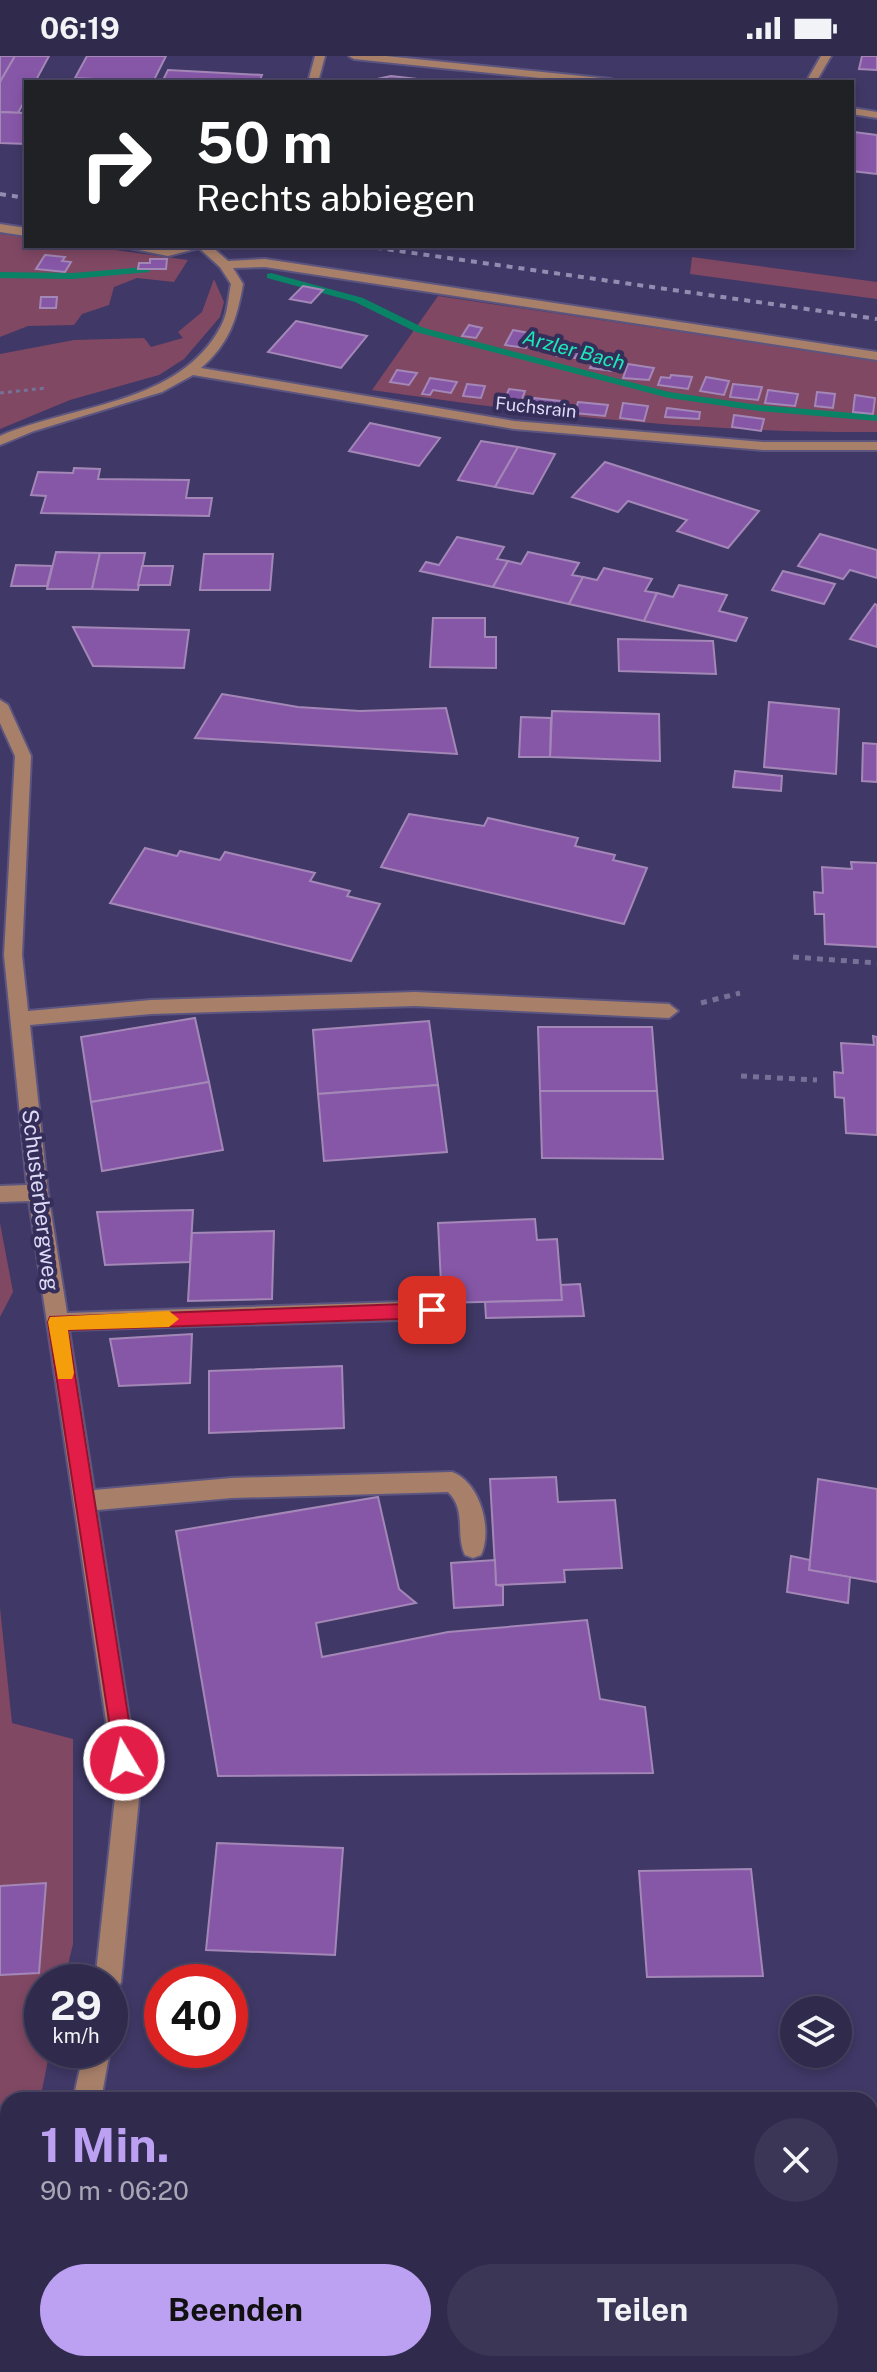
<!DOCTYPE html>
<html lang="de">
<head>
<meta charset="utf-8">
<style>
  body { margin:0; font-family:"Public Sans",sans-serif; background:#3c3656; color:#f1f3f6; height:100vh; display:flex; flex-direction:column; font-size:30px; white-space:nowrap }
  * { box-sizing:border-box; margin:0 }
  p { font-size:26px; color:#a8a7b5 }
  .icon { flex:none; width:44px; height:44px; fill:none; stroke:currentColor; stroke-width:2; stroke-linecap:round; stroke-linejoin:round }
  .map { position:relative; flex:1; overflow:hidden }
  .details { position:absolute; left:0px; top:2036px; width:878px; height:280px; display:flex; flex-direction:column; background:#302a4c; border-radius:24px 24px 0 0; box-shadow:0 4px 12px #0003,0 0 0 2px #4b4664 }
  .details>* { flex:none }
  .top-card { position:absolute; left:24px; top:24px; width:830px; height:168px; border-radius:0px; box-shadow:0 4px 12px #0003,0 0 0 2px #4b4664; background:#202124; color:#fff; overflow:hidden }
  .buttons { position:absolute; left:780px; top:1940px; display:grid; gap:16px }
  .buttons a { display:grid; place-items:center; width:72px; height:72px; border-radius:50%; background:#302a4c; box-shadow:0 4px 12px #0003,0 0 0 2px #4b4664; font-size:40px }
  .speed { position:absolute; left:24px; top:1908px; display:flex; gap:16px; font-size:40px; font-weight:700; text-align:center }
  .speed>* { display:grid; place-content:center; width:104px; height:104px; border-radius:50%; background:#302a4c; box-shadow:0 4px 12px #0003,0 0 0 2px #4b4664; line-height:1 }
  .speed small { font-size:20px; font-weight:400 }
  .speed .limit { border:12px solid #d22; background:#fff; color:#111 }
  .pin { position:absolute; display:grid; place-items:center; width:68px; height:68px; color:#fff; margin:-34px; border-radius:16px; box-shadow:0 4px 12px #0006 }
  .me { position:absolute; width:88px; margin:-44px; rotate:351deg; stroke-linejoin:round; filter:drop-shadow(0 0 6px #0008) }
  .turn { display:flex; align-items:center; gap:28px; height:168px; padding:0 40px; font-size:36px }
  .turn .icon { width:104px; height:104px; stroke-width:2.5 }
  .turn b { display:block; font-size:56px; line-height:68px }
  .round { display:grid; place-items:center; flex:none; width:84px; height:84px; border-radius:42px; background:#3c3656 }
  .head { display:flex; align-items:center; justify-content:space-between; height:136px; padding:0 40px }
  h1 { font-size:48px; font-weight:700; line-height:60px; color:#bca0f2 }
  .cta { display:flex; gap:16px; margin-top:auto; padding:16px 40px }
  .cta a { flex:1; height:92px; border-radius:48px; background:#bca0f2; color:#111; font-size:32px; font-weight:700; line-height:92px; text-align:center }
  .cta a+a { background:#3c3656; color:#f1f3f6 }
  .status { display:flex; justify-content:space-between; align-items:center; height:56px; padding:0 40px; background:#302a4c; direction:ltr }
  .status svg { height:22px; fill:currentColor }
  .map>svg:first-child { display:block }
  .green { fill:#804863 }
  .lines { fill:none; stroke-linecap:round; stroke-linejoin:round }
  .stream { fill:#098266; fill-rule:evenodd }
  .building { fill:#8757a7; stroke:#a387b7; stroke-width:2 }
  .minor-casing { stroke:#5c5580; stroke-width:4 }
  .path-far1 { stroke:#777198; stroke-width:3; stroke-dasharray:4 4; stroke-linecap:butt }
  .path { stroke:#777198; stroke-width:5; stroke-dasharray:6 6; stroke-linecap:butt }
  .minor { fill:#a8806a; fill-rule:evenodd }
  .rail { stroke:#938db2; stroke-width:4; stroke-dasharray:6 6; stroke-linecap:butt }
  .route { fill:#e11d48; stroke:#92132f; stroke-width:2 }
  .slow { fill:#f59e0b }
  .labels { text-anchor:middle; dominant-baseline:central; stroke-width:8; stroke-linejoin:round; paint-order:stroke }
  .far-street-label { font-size:18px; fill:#dddaf6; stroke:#362e5a }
  .far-water-label { font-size:20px; font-style:italic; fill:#1be9b9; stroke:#362e5a }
  .street-label { font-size:22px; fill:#dddaf6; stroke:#362e5a }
</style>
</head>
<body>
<div class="status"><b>06:19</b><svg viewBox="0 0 49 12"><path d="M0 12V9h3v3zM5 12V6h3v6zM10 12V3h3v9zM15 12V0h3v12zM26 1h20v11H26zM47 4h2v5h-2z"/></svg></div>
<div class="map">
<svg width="877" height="2316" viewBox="0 0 877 2316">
  <rect width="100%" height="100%" fill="#403866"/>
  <g class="green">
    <path d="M0,178L26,181V190H86L188,204L174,226L137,222L114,231L109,249L82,258L74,269L28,270L0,281Z"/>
    <path d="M692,201L877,226V243L690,218Z"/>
    <path d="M214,223L224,246L220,261L184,303L159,319L70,344L0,373V298L74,284L144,282L151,291L183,282L178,276L202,256Z"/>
    <path d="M438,240L877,305V376C707,377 540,359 372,334Z"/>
    <path d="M0,1167L13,1236L0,1261Z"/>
    <path d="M0,1552L12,1667L73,1683V1888L64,1926H42V1994H50L40,2044H8V2195L0,2232Z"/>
  </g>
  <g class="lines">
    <g class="stream">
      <path d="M145,211L150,214L149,216L73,223L0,222V216L73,217Z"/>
      <path d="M271,217L363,242L424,272L669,336L759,349L877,359V365L759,355L669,342L416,276L355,246L267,222V218Z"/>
    </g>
  </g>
  <g class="building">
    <path d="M0,0H15L0,26Z"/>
    <path d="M15,0H49L35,26H26V42L18,57L0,56V26Z"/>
    <path d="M87,0H166L153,26L75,22Z"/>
    <path d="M862,0H877V14L859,13Z"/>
    <path d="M168,14L262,19L259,26H162Z"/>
    <path d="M391,20L444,26H363Z"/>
    <path d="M0,56L26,57V88L0,87Z"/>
    <path d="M854,76L877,79V118L852,115Z"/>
    <path d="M45,199L65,201L62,205L71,206L65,216L36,213Z"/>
    <path d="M150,203H167L166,213H138L139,207H150Z"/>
    <path d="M303,230L323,234L311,247L290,243Z"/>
    <path d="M41,241H57L56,252H40Z"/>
    <path d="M296,265L367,280L341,312L268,296Z"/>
    <path d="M469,269L482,272L476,282L462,280Z"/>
    <path d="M513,274L534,278L526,292L505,289Z"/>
    <path d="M564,288L581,291L575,302L557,300Z"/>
    <path d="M596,300L618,303L612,315L590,312Z"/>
    <path d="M628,308L654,312L649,324L623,322Z"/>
    <path d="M397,314L417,317L409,329L390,326Z"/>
    <path d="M671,319L692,321L688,333L658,329L661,321L670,322Z"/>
    <path d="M706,321L729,325L724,339L700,335Z"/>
    <path d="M430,322L457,326L451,337L433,334L430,339L422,338Z"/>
    <path d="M467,328L485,330L481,342L463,340Z"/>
    <path d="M733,328L762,331L758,344L730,341Z"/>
    <path d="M509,333L525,335L520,348L504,345Z"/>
    <path d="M768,334L798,338L795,350L765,347Z"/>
    <path d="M817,336L835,338L833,352L815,350Z"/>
    <path d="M855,339L875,342L873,358L853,356Z"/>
    <path d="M534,342L562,345L559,355H531Z"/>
    <path d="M578,346L608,349L605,360L575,357Z"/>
    <path d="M623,347L648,350L644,365L620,362Z"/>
    <path d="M667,352L700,356L699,363L665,361Z"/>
    <path d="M734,359L764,363L761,375L732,371Z"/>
    <path d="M370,367L440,382L419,410L349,395Z"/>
    <path d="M481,385L518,391L495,431L458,424Z"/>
    <path d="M518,391L555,398L533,438L495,431Z"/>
    <path d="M605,406L759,455L728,492L677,475L687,464L628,445L618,456L572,441Z"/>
    <path d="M74,412L100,413L98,423L189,424L186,442H212L209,460L41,457L46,440L31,439L38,416L73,417Z"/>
    <path d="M820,478L877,494V522L850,514L843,523L798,510Z"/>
    <path d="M457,481L504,491L497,503L508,505L493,531L420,515L426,506L439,509Z"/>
    <path d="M56,496L100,497L92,533H47Z"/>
    <path d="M528,496L579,507L572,519L583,521L569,548L493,531L508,505L521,508Z"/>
    <path d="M100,497H145L138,534L92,533Z"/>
    <path d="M204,498H273L270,534H200Z"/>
    <path d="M16,509L52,510L47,530H11Z"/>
    <path d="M142,510H173L170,529H138Z"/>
    <path d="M604,512L652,523L645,535L657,537L644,565L569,548L583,521L597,524Z"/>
    <path d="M783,515L835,528L824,548L772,534Z"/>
    <path d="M679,529L727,539L719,555L747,562L736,585L644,565L657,537L673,541Z"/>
    <path d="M875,548L877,549V591L850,583Z"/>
    <path d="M433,562H485V581H496V612L430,611Z"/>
    <path d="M73,571L189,574L184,612L93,610Z"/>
    <path d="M618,583L713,585L716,618L619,615Z"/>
    <path d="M222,638L298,651L360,655L446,652L457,698L195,682Z"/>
    <path d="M769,646L839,653L836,718L764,711Z"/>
    <path d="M552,655L659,658L660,705L550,701Z"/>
    <path d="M521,661L551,662L550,701H519Z"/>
    <path d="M863,687L877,688V726L862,725Z"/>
    <path d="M735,715L782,720L781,735L733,731Z"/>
    <path d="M409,758L484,770L488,762L578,782L575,790L615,799L613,804L647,812L624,868L381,811Z"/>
    <path d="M145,792L177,800L180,795L220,804L225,796L315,817L310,825L350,835L347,840L380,848L351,905L110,847Z"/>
    <path d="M851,806L877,807V891L825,888L824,858H815L814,836L823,837L822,811L852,813Z"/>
    <path d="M195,962L209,1026L91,1046L81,981Z"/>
    <path d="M429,965L438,1029L318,1038L313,974Z"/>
    <path d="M538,971H652L657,1035H540Z"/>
    <path d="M873,980L877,981V1079L846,1077L844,1042L835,1041L834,1016L843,1017L841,987L874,989Z"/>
    <path d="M209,1026L223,1094L102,1115L91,1046Z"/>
    <path d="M438,1029L447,1096L324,1105L318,1038Z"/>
    <path d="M540,1035H657L663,1103L542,1102Z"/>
    <path d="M193,1154L190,1206L105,1209L97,1156Z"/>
    <path d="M535,1163L537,1184L557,1183L562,1244L442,1247L438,1167Z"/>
    <path d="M274,1175L272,1243L188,1245L192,1177Z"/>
    <path d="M580,1228L584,1260L486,1262L485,1246L562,1244L561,1229Z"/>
    <path d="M192,1278L190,1327L119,1330L110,1283Z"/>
    <path d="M342,1310L344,1372L209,1377V1315Z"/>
    <path d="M556,1421L558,1446L615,1444L622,1512L564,1514L565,1526L496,1529L490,1423Z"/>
    <path d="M818,1423L877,1433V1526L809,1514Z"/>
    <path d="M378,1441L399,1533L416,1547L316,1567L322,1601L448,1576L587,1564L600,1643L645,1651L653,1717L218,1720L176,1475Z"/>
    <path d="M791,1500L810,1504L809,1514L850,1521L848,1547L787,1536Z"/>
    <path d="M495,1504L496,1529L503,1530V1549L454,1552L451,1507Z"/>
    <path d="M217,1787L343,1792L335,1899L206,1894Z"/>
    <path d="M751,1813L763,1920L647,1921L639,1815Z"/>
    <path d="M46,1827L39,1917L0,1919V1830Z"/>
    <path d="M870,2120L877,2168V2175H870Z"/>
    <path d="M870,2197L877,2199V2316H856L857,2308H870Z"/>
  </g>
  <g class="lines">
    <g class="minor-casing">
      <g id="minor">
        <path d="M315,0H325L318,26H308Z"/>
        <path d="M349,0H386L611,23L616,26H579L354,3Z"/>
        <path d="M821,0H831L816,26H806Z"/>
        <path d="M852,52L877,56V62L852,58Z"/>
        <path d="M0,168L26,172V180L0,176Z"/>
        <path d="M120,190H211L228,205L265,203L877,296V304L265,211L233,212L243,228C237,263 229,288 201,312L514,365L763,386H877V394H763L514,373L193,319L162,336L34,375L0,389V380C73,348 180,349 221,270C228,258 228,242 231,228L220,211L199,192L168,200Z"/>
        <path d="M0,644L8,649L31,700L22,899L28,955L151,944L415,936L669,948L678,955L669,962L415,950L151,958L30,969L48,1137L67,1257L432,1245L439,1248L442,1254L439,1260L432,1263L69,1274L94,1434L232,1422L452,1416C480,1426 493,1473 481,1499L473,1502L465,1499C455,1478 467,1454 448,1436L232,1442L97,1454L140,1732L121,1926L117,1935L110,1938V1926H95L116,1732L29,1145L0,1146V1130L27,1129L4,899L15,700L0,667Z"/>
        <path d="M84,1994H110L101,2044H73Z"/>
        <path d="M18,2308H48L47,2316H17Z"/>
      </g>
    </g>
    <path class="path-far1" d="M0,337L46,332"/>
    <g class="path">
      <path d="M793,901L877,907"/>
      <path d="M701,947L740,937"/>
      <path d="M741,1020L817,1024"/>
    </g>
    <use href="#minor" class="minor"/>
    <g class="rail">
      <path d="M0,138L26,142"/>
      <path d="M364,190L877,263"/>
    </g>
  </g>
  <path class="route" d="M432,1247L441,1254L432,1262L68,1274L135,1704L132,1711L124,1715L116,1711L48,1266L50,1261Z"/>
  <path class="slow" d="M169,1255L179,1263L169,1271L68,1274L74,1317L72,1323H58L48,1266L50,1261Z"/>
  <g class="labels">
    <g class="far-street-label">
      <text transform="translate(536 351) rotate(6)">Fuchsrain</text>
    </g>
    <g class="far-water-label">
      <text transform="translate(574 294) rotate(15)">Arzler Bach</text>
    </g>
    <g class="street-label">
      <text transform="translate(41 1144) rotate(83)">Schusterbergweg</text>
    </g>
  </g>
</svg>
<div class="buttons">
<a><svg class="icon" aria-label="layers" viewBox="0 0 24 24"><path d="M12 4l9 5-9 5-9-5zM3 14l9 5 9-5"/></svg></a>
</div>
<div class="speed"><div>29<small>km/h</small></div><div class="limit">40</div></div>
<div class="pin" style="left:432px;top:1254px;background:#d93025"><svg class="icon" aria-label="arrive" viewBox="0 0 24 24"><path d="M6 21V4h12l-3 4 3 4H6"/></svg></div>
<svg class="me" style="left:124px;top:1704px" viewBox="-20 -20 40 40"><circle r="17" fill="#e11d48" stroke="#fff" stroke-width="3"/><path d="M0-11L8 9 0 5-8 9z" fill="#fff"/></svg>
<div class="top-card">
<div class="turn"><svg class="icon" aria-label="right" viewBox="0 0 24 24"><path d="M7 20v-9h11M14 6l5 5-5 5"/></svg><div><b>50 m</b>Rechts abbiegen</div></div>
</div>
<section class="details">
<div class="head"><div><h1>1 Min.</h1><p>90 m · 06:20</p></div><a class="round"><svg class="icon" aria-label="close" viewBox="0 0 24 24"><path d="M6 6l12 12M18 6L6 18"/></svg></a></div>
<div class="cta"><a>Beenden</a><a>Teilen</a></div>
</section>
</div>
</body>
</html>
